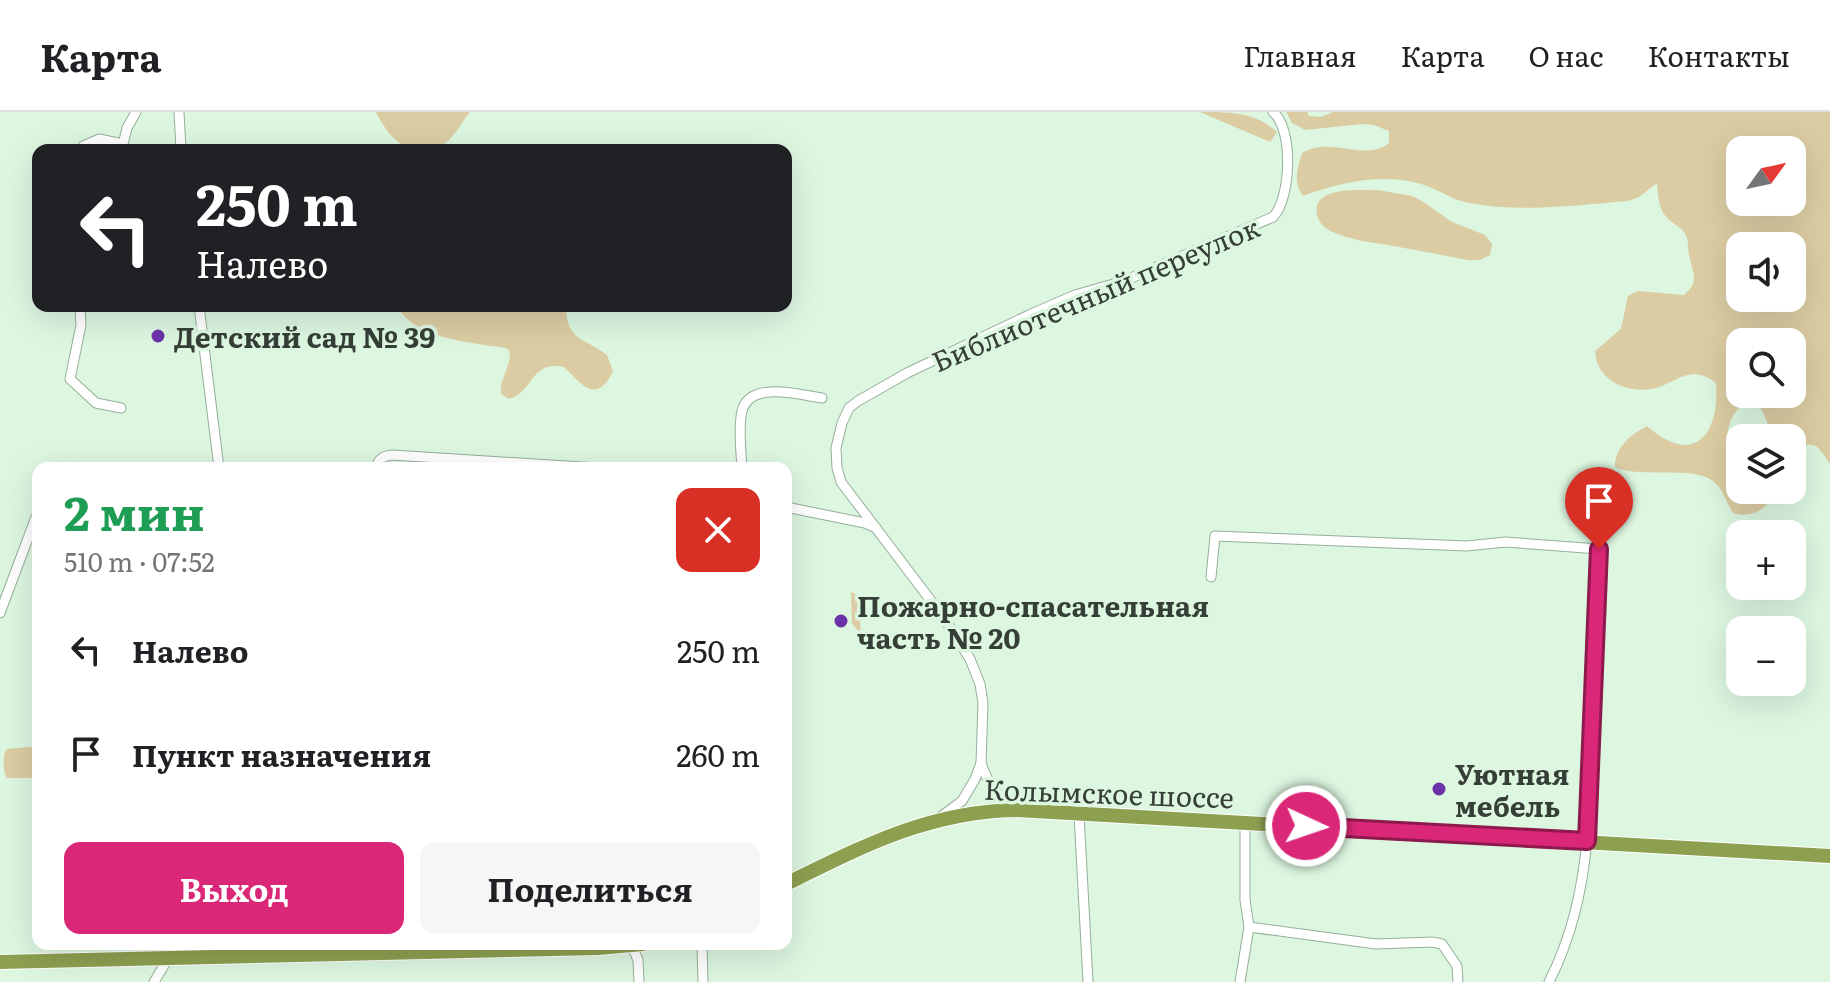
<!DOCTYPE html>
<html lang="ru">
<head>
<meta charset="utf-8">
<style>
  body { margin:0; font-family:Literata,serif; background:#f6f6f6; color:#202124; height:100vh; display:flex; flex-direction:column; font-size:30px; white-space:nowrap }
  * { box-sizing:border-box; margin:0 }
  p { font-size:26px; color:#757577 }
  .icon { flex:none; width:44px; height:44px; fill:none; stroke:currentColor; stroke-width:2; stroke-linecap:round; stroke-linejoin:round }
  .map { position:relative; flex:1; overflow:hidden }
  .sheet { position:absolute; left:32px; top:350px; width:760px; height:488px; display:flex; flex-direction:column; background:#fff; border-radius:16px; box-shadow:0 8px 32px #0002 }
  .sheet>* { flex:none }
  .hud { position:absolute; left:32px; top:32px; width:760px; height:168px; border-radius:16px; box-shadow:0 8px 32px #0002; background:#202124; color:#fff; overflow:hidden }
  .needle { width:52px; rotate:57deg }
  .controls { position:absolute; left:1726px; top:24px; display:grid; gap:16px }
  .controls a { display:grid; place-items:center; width:80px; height:80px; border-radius:16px; background:#fff; box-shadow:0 8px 32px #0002; font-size:40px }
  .pin { position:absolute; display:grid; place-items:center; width:68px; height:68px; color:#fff; margin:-82px -34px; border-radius:50% 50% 50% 0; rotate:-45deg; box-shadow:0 0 8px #0007 }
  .pin .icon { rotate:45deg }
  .me { position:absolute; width:88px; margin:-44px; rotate:93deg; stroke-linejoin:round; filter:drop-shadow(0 0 6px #0008) }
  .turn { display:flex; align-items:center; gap:28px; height:168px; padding:0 32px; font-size:36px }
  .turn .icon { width:104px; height:104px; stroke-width:2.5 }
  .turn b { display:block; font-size:56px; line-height:68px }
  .round { display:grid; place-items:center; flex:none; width:84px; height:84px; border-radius:16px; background:#f6f6f6 }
  .head { display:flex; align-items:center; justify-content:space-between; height:136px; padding:0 32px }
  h1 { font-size:48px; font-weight:700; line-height:60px; color:#1e9e55 }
  .primary-button { display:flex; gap:16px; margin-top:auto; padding:16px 32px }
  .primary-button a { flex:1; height:92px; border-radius:16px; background:#db2777; color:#fff; font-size:32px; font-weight:700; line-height:92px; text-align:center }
  .primary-button a+a { background:#f6f6f6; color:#202124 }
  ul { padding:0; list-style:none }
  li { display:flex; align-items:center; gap:24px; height:104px; padding:0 32px }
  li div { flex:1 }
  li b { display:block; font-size:30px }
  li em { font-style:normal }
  header { display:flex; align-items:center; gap:48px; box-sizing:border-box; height:112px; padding:0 40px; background:#fff; border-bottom:2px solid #e0e0e0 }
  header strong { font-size:38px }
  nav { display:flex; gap:44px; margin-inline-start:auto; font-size:28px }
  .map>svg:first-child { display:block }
  .green { fill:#dbcca3; fill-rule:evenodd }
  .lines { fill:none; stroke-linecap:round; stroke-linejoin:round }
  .minor-casing { stroke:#95af9a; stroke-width:11 }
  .highway-casing { stroke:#fff; stroke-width:16 }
  .minor { stroke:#fff; stroke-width:9 }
  .highway { stroke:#8da050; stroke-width:14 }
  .route-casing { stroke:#8e194d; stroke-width:20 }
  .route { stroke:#db2777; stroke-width:14 }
  .poi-dot { fill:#6b33aa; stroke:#dcf6e0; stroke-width:3 }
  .labels { text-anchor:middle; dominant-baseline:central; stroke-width:7; stroke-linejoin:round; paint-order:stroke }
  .street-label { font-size:28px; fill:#353f37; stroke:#dcf6e0 }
  .poi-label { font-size:28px; font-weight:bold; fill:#353f37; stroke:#dcf6e0; text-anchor:start }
</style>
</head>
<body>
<header>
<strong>Карта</strong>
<nav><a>Главная</a><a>Карта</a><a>О нас</a><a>Контакты</a></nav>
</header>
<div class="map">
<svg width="1830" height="870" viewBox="0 0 1830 870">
  <rect width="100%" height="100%" fill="#dcf6e0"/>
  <g class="green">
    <path d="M376,0H470C461,11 453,28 441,34C410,50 388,25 376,0Z"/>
    <path d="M1200,0C1231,0 1255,0 1277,20L1270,30Z"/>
    <path d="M1286,0H1307L1309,4L1321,5L1333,0H1830V352C1816,331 1817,330 1792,336V326H1774L1762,298L1754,289C1732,291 1723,321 1729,340L1740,346V378H1776C1768,397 1752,407 1733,401C1727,391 1722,376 1713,369C1691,353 1641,367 1615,355C1615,335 1630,323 1647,314C1693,355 1720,324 1716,271C1689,250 1676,273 1651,277C1625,281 1596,267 1595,239L1621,217L1628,184L1638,179L1684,183C1700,169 1693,162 1689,143C1687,134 1690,127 1683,119C1678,113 1669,110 1664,102C1658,93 1658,82 1657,71L1639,85L1628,89C1576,93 1521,101 1469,91C1453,88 1439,78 1424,73C1386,60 1339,70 1303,84C1293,69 1297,58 1302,41C1332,23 1364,51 1389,31V19L1374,13L1362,12L1305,18L1292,11ZM1792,38V90H1740V38ZM1792,134V186H1740V134ZM1792,230V282H1740V230Z"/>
    <path d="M1378,78L1412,84L1422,89L1452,110L1485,123L1492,132L1490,143L1480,148H1468C1442,143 1415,138 1388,133C1370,130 1350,128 1333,120C1325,117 1319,111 1317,103C1311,73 1361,79 1378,78Z"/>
    <path d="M397,194H566C566,230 586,226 607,243L613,259C597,293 582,273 564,255C530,248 535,279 509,287L501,282C499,266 513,253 509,238C501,233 493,235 484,233C454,228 413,223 397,194Z"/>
    <path d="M851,480L858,483L861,523L852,511Z"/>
    <path d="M38,634V666H7C3,660 2,644 7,637Z"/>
  </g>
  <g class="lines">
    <g class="minor-casing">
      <g id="minor">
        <path d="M179,0L181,38"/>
        <path d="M82,38L83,34L99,27L123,32L127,16L136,0"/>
        <path d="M80,194L81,213L70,267L96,291L121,296"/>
        <path d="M199,194L219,356"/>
        <path d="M376,356C378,347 383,344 392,343L598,356"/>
        <path d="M742,356C741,339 738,316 742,299C750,268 800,283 822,286"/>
        <path d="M786,395L865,411L876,416"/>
        <path d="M1211,465L1215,424L1467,434L1505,430L1599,437"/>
        <path d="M0,501L36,405"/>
        <path d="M981,651C988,672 997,685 1015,698"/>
        <path d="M1079,702L1088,870"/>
        <path d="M939,706L962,689L975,667L981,651L983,591L980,572L970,547L944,506L841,370L837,356L836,336L842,311L849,296L858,289L907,261L1029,203L1075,183L1124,169L1273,105C1291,87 1294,17 1273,0"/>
        <path d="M1245,711V788L1249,815L1376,832L1432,830L1442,832L1457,854L1458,870"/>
        <path d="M702,832L703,870"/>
        <path d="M632,834L638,848L639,870"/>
        <path d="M154,870L169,845"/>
        <path d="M1240,870L1249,815"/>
        <path d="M1549,870C1572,824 1582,779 1587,729L1600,421"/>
      </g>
    </g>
    <g class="highway-casing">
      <g id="highway">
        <path d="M786,772C863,734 928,700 1015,698L1830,744"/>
        <path d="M0,850L598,836L643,832"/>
      </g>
    </g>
    <use href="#minor" class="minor"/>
    <use href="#highway" class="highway"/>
  </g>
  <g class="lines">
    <g class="route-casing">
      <path id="route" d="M1306,714L1587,729L1599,437"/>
    </g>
    <use href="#route" class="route"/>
  </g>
  <g class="poi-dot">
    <circle cx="158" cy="224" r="8"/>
    <circle cx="841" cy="509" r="8"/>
    <circle cx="1439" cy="677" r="8"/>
  </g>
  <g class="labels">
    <g class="street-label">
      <text transform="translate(1095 181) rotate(-23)">Библиотечный переулок</text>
      <text transform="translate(1109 680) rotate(2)">Колымское шоссе</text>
    </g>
    <g class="poi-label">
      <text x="174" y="224">Детский сад № 39</text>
      <text x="857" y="493">Пожарно-спасательная<tspan x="857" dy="32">часть № 20</tspan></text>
      <text x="1455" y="661">Уютная<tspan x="1455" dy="32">мебель</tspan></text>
    </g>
  </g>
</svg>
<div class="controls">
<a><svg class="needle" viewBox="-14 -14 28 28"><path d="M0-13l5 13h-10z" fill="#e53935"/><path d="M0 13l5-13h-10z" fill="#757577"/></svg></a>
<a><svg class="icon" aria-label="sound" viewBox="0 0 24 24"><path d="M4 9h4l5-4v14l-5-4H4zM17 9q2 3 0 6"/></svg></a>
<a><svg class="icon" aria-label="search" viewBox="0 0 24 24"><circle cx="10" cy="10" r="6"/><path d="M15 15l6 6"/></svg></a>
<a><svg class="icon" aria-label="layers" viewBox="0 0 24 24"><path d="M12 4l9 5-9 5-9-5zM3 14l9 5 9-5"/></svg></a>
<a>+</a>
<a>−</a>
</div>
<div class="pin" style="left:1599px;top:437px;background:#d93025"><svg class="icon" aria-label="arrive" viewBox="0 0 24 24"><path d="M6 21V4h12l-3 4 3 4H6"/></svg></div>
<svg class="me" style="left:1306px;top:714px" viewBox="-20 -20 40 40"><circle r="17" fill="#db2777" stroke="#fff" stroke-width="3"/><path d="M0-11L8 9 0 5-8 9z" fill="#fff"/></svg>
<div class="hud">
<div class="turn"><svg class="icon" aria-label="left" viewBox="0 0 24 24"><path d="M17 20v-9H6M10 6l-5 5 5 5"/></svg><div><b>250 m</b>Налево</div></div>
</div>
<section class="sheet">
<div class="head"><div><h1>2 мин</h1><p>510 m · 07:52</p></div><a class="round" style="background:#d93025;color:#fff"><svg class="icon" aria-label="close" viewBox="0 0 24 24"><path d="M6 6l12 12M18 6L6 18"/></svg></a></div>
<ul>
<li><svg class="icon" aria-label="left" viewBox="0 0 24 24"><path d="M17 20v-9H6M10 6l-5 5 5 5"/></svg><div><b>Налево</b></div><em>250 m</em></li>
<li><svg class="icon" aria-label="arrive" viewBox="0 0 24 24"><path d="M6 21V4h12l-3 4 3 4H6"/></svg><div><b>Пункт назначения</b></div><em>260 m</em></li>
</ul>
<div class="primary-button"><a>Выход</a><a>Поделиться</a></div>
</section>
</div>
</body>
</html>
